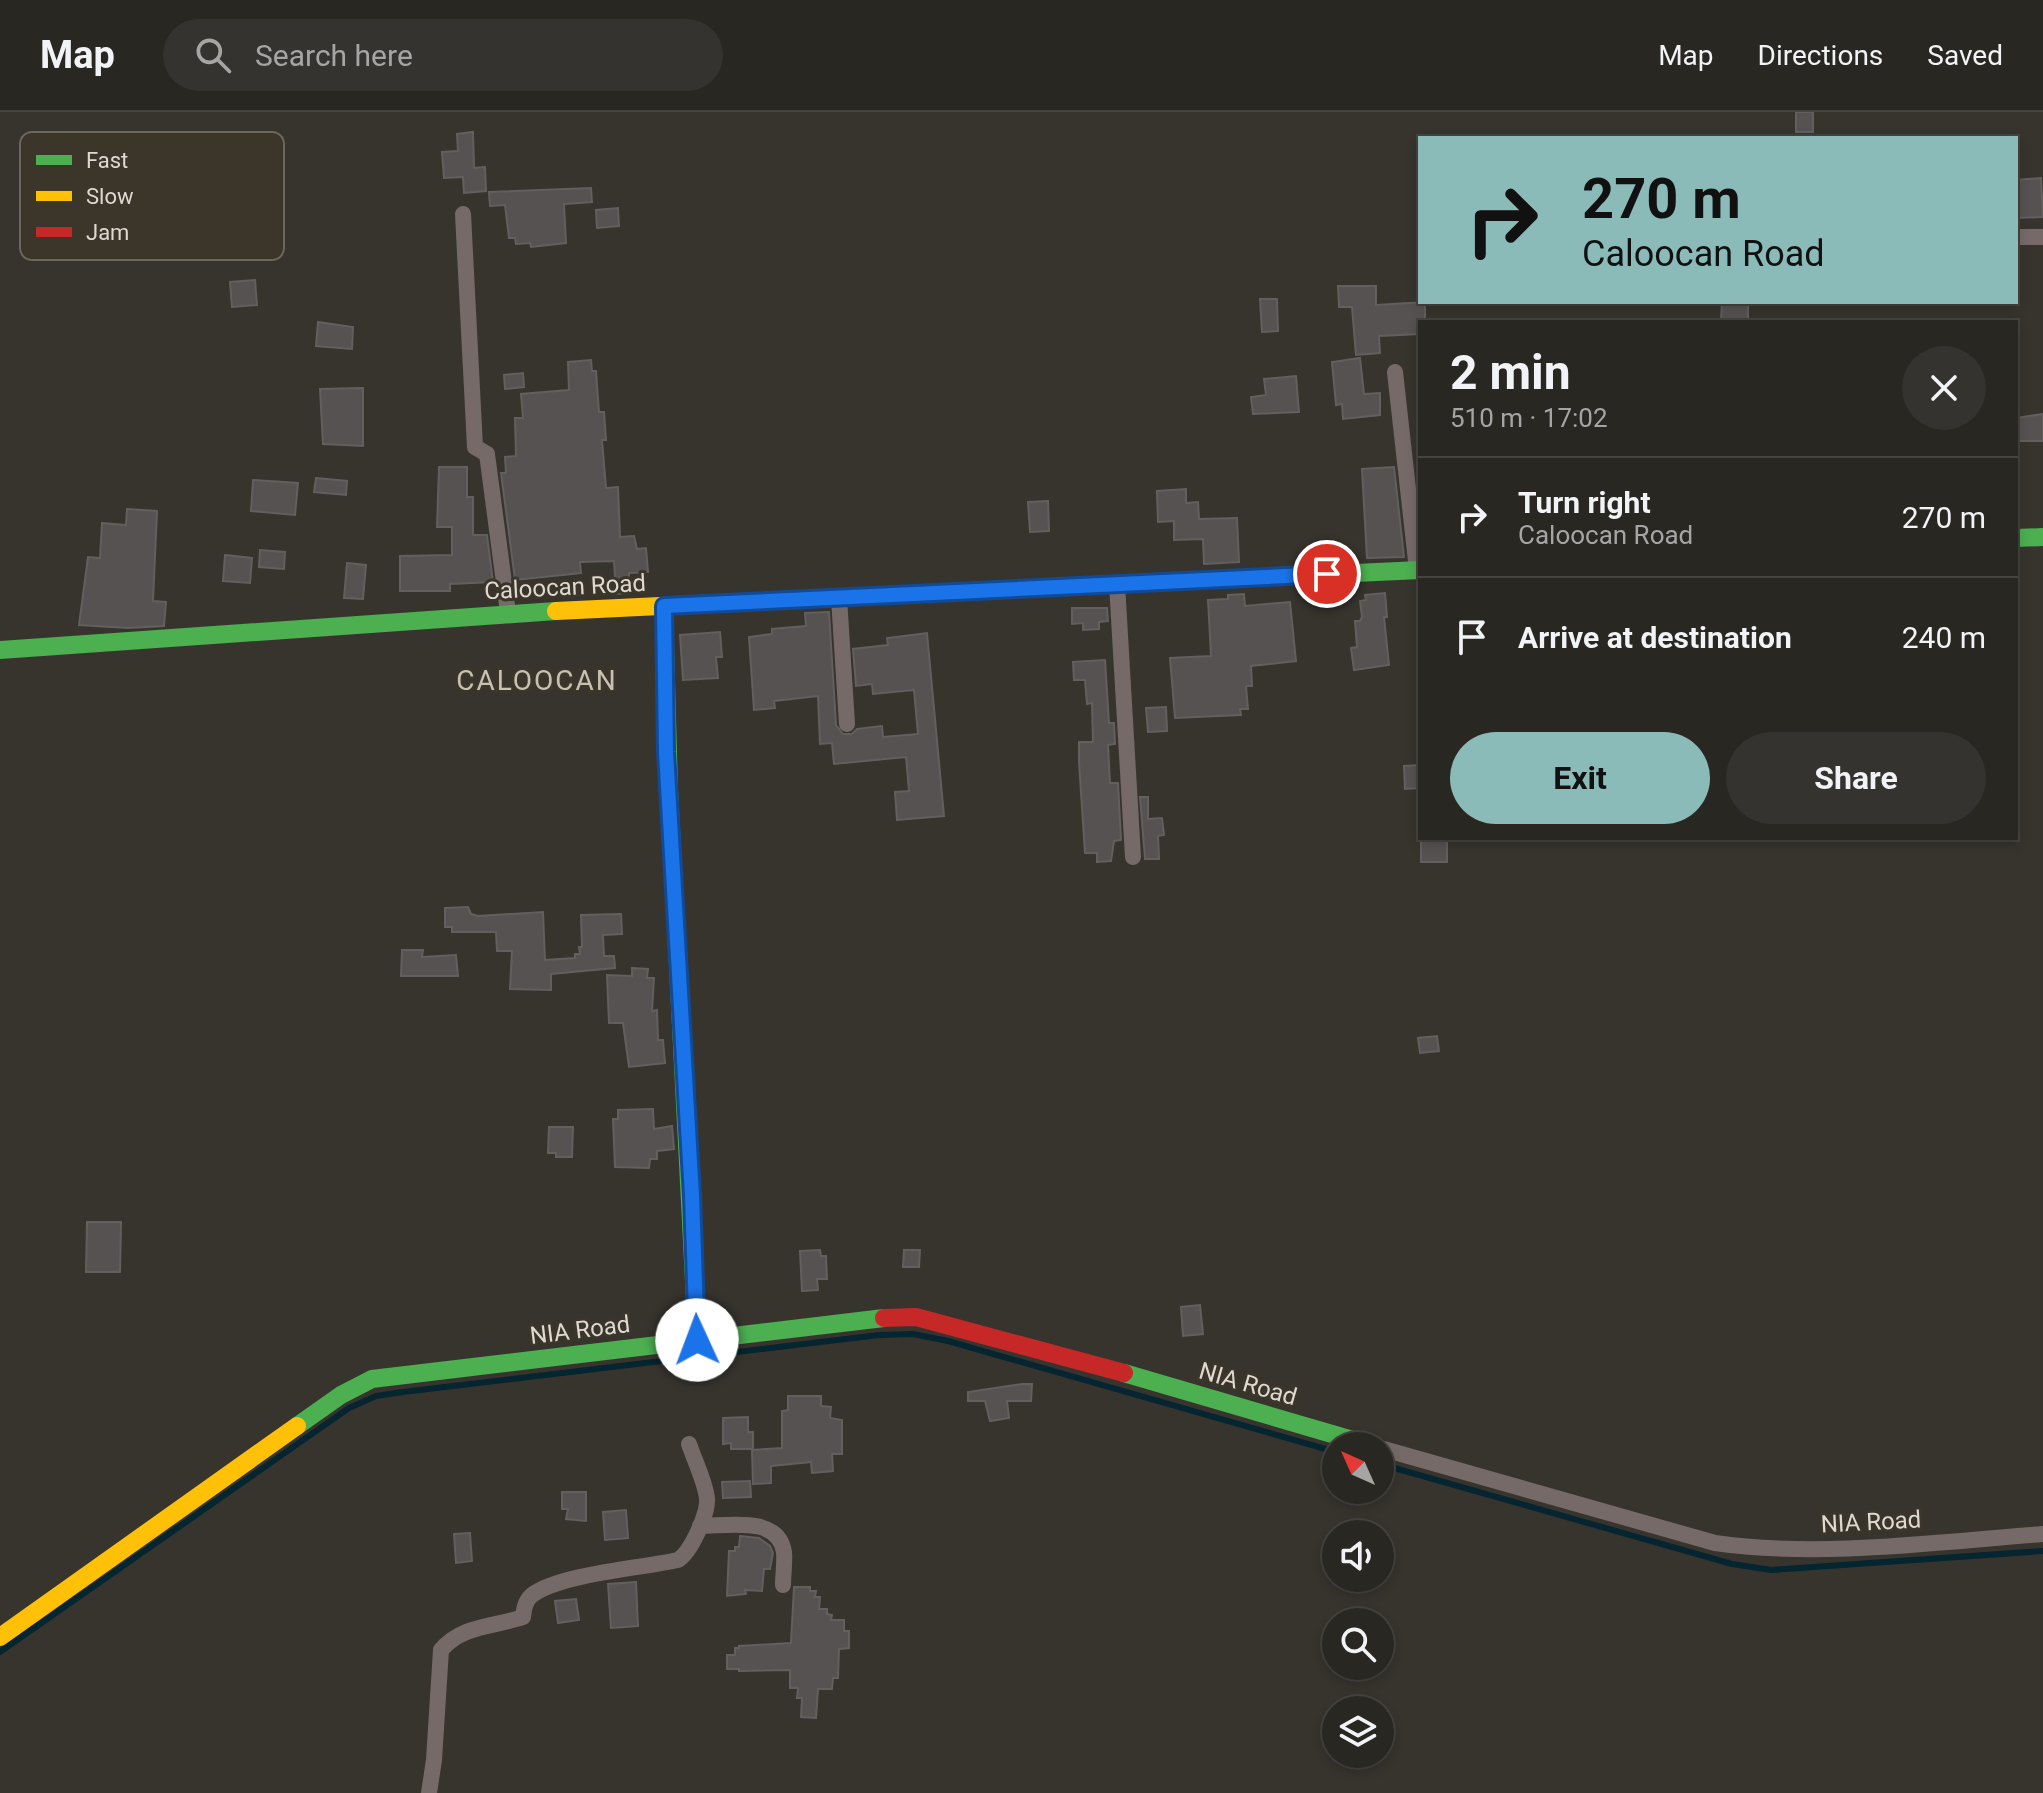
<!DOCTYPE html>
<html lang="en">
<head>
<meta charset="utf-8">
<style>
  body { margin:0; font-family:Roboto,sans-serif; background:#35332f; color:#f1f3f6; height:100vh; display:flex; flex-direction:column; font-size:30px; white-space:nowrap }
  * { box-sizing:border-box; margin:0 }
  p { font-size:26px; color:#a5a5a5 }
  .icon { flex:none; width:44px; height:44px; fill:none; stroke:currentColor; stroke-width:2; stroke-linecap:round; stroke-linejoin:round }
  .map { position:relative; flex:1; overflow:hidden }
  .details { position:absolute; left:1418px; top:208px; width:600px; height:520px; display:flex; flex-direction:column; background:#292722; border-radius:0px; box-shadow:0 4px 12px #0003,0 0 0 2px #454440 }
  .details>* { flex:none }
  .guide { position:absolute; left:1418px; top:24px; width:600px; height:168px; border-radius:0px; box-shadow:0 4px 12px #0003,0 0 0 2px #454440; background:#8bbbb9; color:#111; overflow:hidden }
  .needle { width:52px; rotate:315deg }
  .buttons { position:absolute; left:1322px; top:1320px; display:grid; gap:16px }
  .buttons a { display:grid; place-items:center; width:72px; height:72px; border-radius:50%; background:#292722; box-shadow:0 4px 12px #0003,0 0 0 2px #454440; font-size:40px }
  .pin { position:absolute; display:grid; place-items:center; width:68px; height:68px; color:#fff; margin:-34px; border:4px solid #fff; border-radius:50%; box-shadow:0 2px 8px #0007 }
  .me { position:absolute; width:88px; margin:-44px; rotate:358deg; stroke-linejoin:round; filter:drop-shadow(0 0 6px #0008) }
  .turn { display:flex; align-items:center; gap:28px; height:168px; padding:0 32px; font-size:36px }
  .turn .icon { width:104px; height:104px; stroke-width:2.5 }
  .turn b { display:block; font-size:56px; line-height:68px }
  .round { display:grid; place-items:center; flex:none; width:84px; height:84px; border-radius:42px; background:#35332f }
  .summary { display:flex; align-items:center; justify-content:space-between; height:136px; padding:0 32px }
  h1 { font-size:48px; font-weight:700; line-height:60px }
  .cta { display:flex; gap:16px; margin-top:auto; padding:16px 32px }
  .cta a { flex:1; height:92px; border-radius:48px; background:#8bbbb9; color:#111; font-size:32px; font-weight:700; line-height:92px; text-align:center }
  .cta a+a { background:#35332f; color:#f1f3f6 }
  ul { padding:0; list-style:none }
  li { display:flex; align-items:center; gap:24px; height:120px; padding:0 32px; border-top:2px solid #454440 }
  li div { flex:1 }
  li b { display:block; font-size:30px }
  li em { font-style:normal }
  header { display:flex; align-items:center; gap:48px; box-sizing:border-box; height:112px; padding:0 40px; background:#292722; border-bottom:2px solid #454440 }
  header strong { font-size:38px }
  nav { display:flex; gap:44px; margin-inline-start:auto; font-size:28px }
  .search { width:560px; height:72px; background:#35332f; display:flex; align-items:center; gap:20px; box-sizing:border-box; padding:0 28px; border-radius:44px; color:#a5a5a5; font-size:30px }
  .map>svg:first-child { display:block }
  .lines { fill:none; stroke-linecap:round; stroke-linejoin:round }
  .stream { stroke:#052530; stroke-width:6 }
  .building { fill:#555251; stroke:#625f5e; stroke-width:2 }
  .street { stroke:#766a69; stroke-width:16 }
  .fast { stroke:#4caf50; stroke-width:18 }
  .slow { stroke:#ffc107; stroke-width:18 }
  .jam { stroke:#c62828; stroke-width:18 }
  .route-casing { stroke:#114b97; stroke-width:20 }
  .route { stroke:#1a73e8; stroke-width:14 }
  .labels { text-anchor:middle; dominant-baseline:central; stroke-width:6; stroke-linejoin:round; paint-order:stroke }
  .street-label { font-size:24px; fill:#dedad3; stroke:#3b352a }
  .quarter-label { font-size:28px; letter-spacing:2px; fill:#c7c1b3; stroke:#3b352a }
  .key { fill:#3b352a; stroke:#6c675d; stroke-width:2 }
  .key-label { font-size:22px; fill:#dedad3 }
</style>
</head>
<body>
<header>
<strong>Map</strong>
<div class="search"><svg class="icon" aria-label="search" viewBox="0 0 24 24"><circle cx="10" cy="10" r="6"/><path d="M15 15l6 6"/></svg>Search here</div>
<nav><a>Map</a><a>Directions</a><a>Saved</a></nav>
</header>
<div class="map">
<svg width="2043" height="1681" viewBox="0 0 2043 1681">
  <rect width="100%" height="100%" fill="#37342e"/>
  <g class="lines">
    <g class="stream">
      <path d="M1380,1352L1732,1452L1771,1458L2043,1439"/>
      <path d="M0,1540L349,1296L376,1284L403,1280L879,1223L913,1222L948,1229L1336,1340"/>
    </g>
  </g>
  <g class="building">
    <rect x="1796" y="0" width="17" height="20"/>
    <path d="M473,20L474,56L485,55L486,79L464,81L463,65L444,66L442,40L458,39L457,22Z"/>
    <path d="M2041,66L2043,105L2016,106V68Z"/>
    <path d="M591,76L592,90L564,92L566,131L531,135L530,131L516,132L515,126H509L505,93L490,94L489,80Z"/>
    <path d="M618,96L619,114L597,116L596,98Z"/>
    <path d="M255,168L257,193L232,195L230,170Z"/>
    <path d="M1338,174H1376V193L1425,190V210H1420V222L1379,224L1380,241L1356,243L1352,195H1339Z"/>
    <path d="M1260,187H1277L1278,219L1262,220Z"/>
    <path d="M1722,190H1748V209H1721Z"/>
    <path d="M318,210L353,215L352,237L316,234Z"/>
    <path d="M1360,246L1364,282L1380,281V303L1343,307L1342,292L1336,293L1332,250Z"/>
    <path d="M591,248L592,259H596L599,300H604L606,328H602L606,376L618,375L620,425L634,424L637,437L646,436L648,460L629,461L628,481L616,482L614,449L580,450L581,461L515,468L501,361H506L505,345L516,344L515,306H523L521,282L569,278L568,250Z"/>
    <path d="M523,261L524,275L505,277L504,263Z"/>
    <path d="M1296,264L1299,300L1253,302L1251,285L1266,283L1264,267Z"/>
    <path d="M363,276V334L323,332L320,277Z"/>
    <path d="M2043,302V329H2016V306Z"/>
    <path d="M439,355H467V385H473V423H487L493,470L450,472V479H400V444L452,443V415H437Z"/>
    <path d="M1394,355L1404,445L1367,446L1362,357Z"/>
    <path d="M316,366L347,369L346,383L314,380Z"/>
    <path d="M253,368L298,371L295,403L251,399Z"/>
    <path d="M1186,377V391L1198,390L1199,407L1237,406L1239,450L1204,452L1203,427L1174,428V409L1158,410L1157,379Z"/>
    <path d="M1048,389L1049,419L1030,420L1028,390Z"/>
    <path d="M127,397L157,399L153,489L166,490L164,514L128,516L79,513L88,445L100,446L102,411L126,413Z"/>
    <path d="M260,438L285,440L284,457L259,455Z"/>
    <path d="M225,443L252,446L250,471L223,469Z"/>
    <path d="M347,451L366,453L363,487L344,486Z"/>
    <path d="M1385,481L1387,505H1384L1389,553L1354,558L1351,536L1357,535L1355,509H1360L1362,505L1360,489L1366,488L1365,483Z"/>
    <path d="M1244,482L1245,494L1290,490L1296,549L1251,554L1252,574H1246L1248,597H1240L1241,603L1175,606L1170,546L1211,544L1208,488L1228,487V483Z"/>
    <path d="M1072,496H1107L1108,509L1099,510V517L1083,518V511L1072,512Z"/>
    <path d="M829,500L836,613L843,622H852L857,617L882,614L883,625L918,622L914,578L873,582L872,572L856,574L853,537L888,533L887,526L927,521L944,704L897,708L895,680L909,679L906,645L834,652L832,631L820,632L818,584L774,589L775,596L754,598L749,525L772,522V517L806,514L805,501Z"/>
    <path d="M720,520L722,545H716L718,566L683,568L680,523Z"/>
    <path d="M1105,548L1109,611H1114L1115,632L1108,633L1110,671H1118L1121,728L1114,729L1111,749L1097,750V741H1085L1079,650V630H1093L1092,591L1087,592L1085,568H1074L1073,550Z"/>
    <path d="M1166,595L1167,619L1148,620L1146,596Z"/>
    <path d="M1420,653V676L1405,677L1404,654Z"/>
    <path d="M1140,685H1148V707L1162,706L1164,723L1158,724L1159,747H1145Z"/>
    <rect x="1421" y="726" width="26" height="24"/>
    <path d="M468,795L471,802L478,804L543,800L545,848L575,846V842H580L579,835H582L581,803L621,802L622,822L603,823L604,844H614L615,856L551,862V878L510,877L512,839H497L496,820H452V815H445V796Z"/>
    <path d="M402,838H423L422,845L456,843L458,864H401Z"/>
    <path d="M632,856L648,857L647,866H654L652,899L657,898L658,928H663L665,951L629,955L623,911H609L607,863L632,864Z"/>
    <path d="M1437,924L1439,939L1420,941L1418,926Z"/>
    <path d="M653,997L654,1017L672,1014L674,1037L657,1039V1047H650L649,1056L615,1055L613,1007H618V998Z"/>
    <path d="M549,1015H573L572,1045H556V1041H548Z"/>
    <path d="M87,1110H121L120,1160H86Z"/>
    <path d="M820,1138L821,1144H826L827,1167H817L818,1178L802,1179L800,1139Z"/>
    <path d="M904,1138H920L919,1155H903Z"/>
    <path d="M1200,1193L1203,1222L1183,1224L1181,1195Z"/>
    <path d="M1022,1272H1032L1031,1289H1007L1009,1306L990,1309L985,1289H968V1280Z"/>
    <path d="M788,1284H821V1294L831,1295L830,1306L842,1308V1342H832L833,1359L812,1361L811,1350L771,1354V1371L753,1372L752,1338L782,1336V1299L788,1298Z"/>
    <path d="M748,1305V1320H753V1337H731V1331L723,1332V1306Z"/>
    <path d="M750,1369L751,1385L723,1386L722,1370Z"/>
    <path d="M562,1380H586V1409L566,1407L568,1397H562Z"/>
    <path d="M626,1398L628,1426L605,1428L603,1400Z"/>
    <path d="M470,1421L472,1449L456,1451L454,1422Z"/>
    <path d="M740,1424L759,1426L770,1434L773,1441L770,1457H764L762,1479L745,1478L746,1482L727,1484L729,1439H735V1435H739Z"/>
    <path d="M636,1470L638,1514L611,1516L608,1472Z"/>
    <path d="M794,1475H810V1479H816L815,1485H820L819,1497H827V1502L832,1503L831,1508H844V1519H849V1536L839,1537L838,1566H833L832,1577H818L816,1606L801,1605L802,1586H797L798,1576H790V1558L739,1559V1557H727V1543H735V1536H739V1534L791,1531Z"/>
    <path d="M576,1487L579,1508L558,1511L555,1489Z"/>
  </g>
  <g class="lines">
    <g class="street">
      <path d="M463,102L475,335L487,342L508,501"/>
      <path d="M2016,125H2043"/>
      <path d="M1395,260L1417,458"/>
      <path d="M1117,472L1133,745"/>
      <path d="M839,486L847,612"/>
      <path d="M1380,1336L1715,1431C1819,1446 1938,1430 2043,1422"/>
      <path d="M700,1414C728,1414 778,1403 784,1440C785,1450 783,1463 783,1473"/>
      <path d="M429,1681L434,1648L441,1538C462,1513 494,1515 523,1505C524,1497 525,1489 532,1483C560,1462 642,1456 678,1448C691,1440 708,1402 707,1387C706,1372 694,1347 689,1332"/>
    </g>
    <g class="fast">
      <path d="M2016,426L2043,425"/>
      <path d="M954,480L1420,458"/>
      <path d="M664,494L669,678L697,1228"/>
      <path d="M0,538L556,499"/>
      <path d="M1124,1261L1373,1334"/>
      <path d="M297,1314L341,1283L372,1267L884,1206"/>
    </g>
    <g class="slow">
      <path d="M556,499L954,480"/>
      <path d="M0,1525L297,1314"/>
    </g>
    <path class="jam" d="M884,1206L916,1205L1124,1261"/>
  </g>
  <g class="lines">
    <g class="route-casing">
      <path id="route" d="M697,1228L692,1084L666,640L664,494L1327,462"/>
    </g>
    <use href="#route" class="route"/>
  </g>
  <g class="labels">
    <g class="street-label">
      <text transform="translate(565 475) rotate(-3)">Caloocan Road</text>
      <text transform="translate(580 1218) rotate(-7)">NIA Road</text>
      <text transform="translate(1248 1272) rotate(16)">NIA Road</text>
      <text transform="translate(1871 1410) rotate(-3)">NIA Road</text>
    </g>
    <g class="quarter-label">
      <text x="537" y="568">CALOOCAN</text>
    </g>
  </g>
  <rect x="20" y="20" width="264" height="128" rx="12" class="key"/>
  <rect x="36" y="43" width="36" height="10" fill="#4caf50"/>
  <rect x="36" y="79" width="36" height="10" fill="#ffc107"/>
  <rect x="36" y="115" width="36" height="10" fill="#c62828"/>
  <g class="key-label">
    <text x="86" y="56">Fast</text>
    <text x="86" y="92">Slow</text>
    <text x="86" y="128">Jam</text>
  </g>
</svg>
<div class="buttons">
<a><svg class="needle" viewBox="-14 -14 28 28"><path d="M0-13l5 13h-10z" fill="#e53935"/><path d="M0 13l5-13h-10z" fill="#a5a5a5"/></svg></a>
<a><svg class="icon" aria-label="sound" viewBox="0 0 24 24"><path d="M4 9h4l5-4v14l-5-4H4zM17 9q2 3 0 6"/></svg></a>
<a><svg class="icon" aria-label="search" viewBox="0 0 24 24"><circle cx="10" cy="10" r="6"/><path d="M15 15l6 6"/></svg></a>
<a><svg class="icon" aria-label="layers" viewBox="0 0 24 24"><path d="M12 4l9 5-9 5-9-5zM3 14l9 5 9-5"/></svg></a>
</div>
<div class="pin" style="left:1327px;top:462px;background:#d93025"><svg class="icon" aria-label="arrive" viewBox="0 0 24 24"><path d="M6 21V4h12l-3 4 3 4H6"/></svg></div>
<svg class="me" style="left:697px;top:1228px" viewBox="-20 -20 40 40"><circle r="19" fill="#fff"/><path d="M0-13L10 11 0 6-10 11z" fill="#1a73e8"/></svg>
<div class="guide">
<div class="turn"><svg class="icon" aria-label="right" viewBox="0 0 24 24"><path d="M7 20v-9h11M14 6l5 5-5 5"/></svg><div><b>270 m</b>Caloocan Road</div></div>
</div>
<section class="details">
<div class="summary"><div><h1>2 min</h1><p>510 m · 17:02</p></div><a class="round"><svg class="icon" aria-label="close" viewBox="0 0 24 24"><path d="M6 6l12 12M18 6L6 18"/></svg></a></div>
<ul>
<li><svg class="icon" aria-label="right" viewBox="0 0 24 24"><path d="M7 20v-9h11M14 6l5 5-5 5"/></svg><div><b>Turn right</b><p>Caloocan Road</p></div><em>270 m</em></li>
<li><svg class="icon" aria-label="arrive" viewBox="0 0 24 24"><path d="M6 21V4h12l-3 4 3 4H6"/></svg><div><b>Arrive at destination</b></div><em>240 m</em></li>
</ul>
<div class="cta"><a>Exit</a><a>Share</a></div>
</section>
</div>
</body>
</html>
